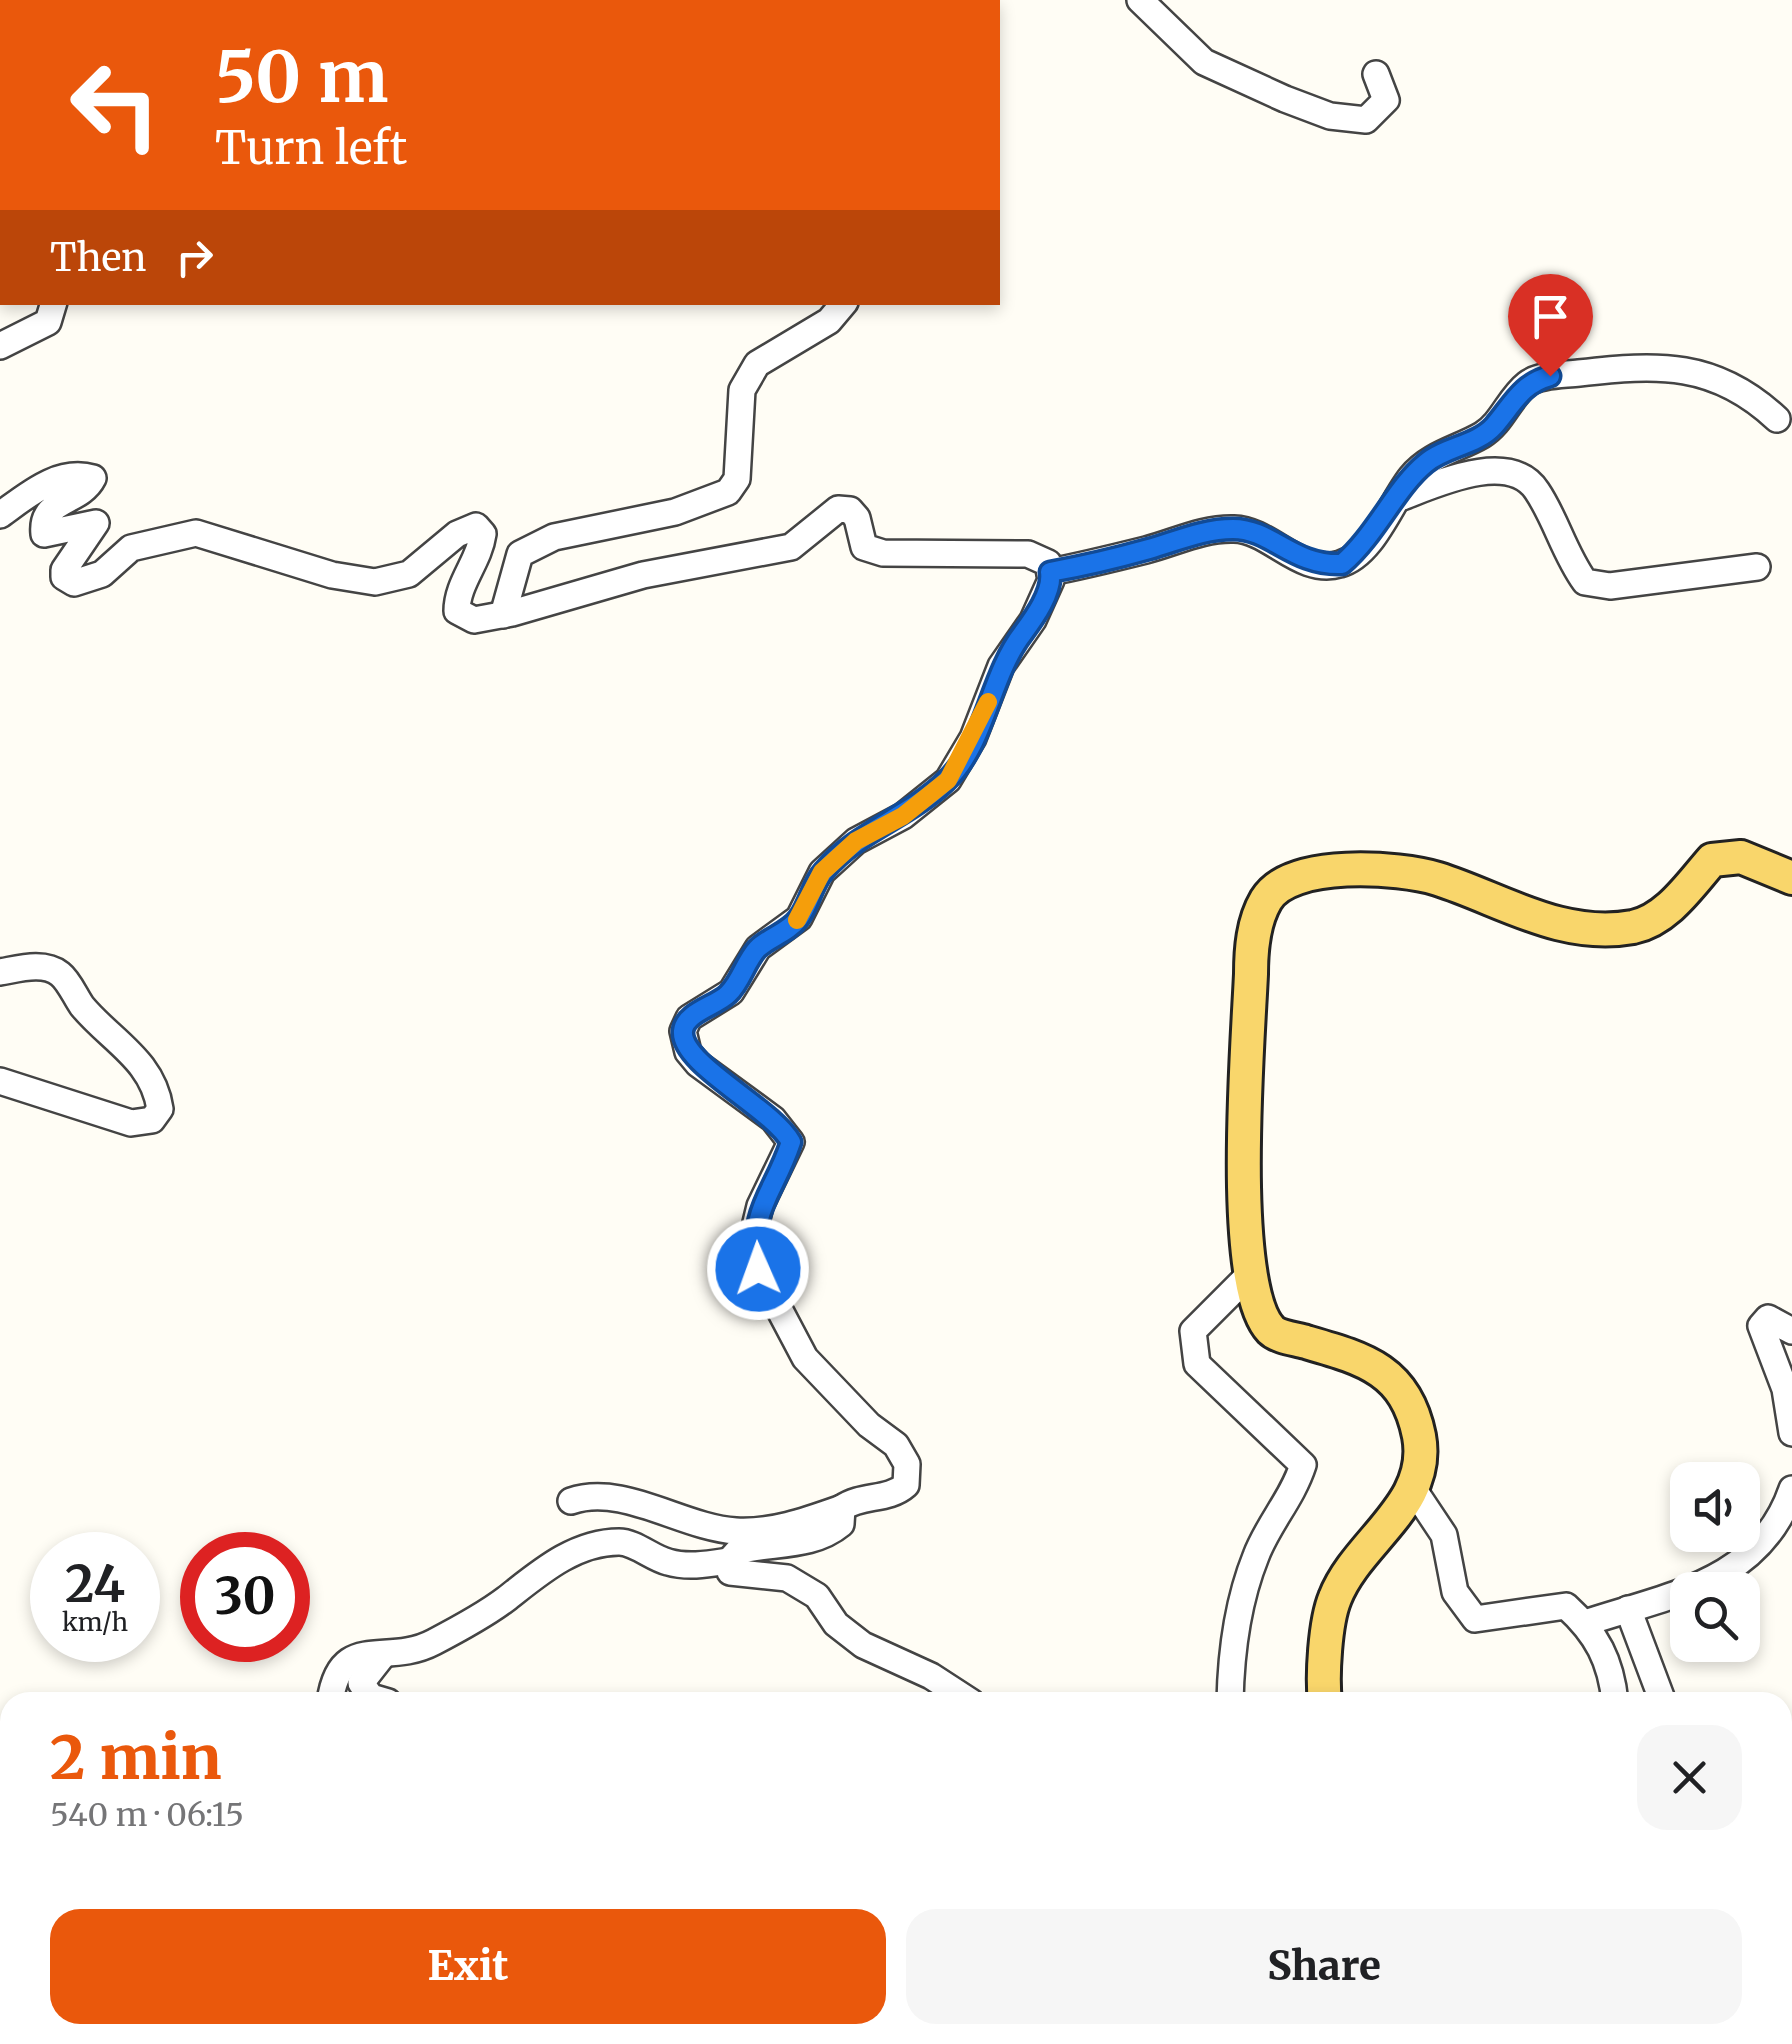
<!DOCTYPE html>
<html lang="en">
<head>
<meta charset="utf-8">
<style>
  body { margin:0; font-family:Merriweather,serif; background:#f6f6f6; color:#202124; height:100vh; display:flex; flex-direction:column; font-size:38px; white-space:nowrap }
  * { box-sizing:border-box; margin:0 }
  p { font-size:32px; color:#757577 }
  .icon { flex:none; width:55px; height:55px; fill:none; stroke:currentColor; stroke-width:2; stroke-linecap:round; stroke-linejoin:round }
  .map { position:relative; flex:1; overflow:hidden }
  .side { position:absolute; left:0px; top:1692px; width:1792px; height:352px; display:flex; flex-direction:column; background:#fff; border-radius:30px 30px 0 0; box-shadow:0 5px 15px #0003 }
  .side>* { flex:none }
  .top-card { position:absolute; left:0px; top:0px; width:1000px; height:305px; box-shadow:0 5px 15px #0003; background:#ea580c; color:#fff; overflow:hidden }
  .tools { position:absolute; left:1670px; top:1462px; display:grid; gap:20px }
  .tools a { display:grid; place-items:center; width:90px; height:90px; border-radius:20px; background:#fff; box-shadow:0 5px 15px #0003; font-size:50px }
  .speed { position:absolute; left:30px; top:1532px; display:flex; gap:20px; font-size:50px; font-weight:700; text-align:center }
  .speed>* { display:grid; place-content:center; width:130px; height:130px; border-radius:50%; background:#fff; box-shadow:0 5px 15px #0003; line-height:1 }
  .speed small { font-size:25px; font-weight:400 }
  .speed .limit { border:15px solid #d22; background:#fff; color:#111 }
  .pin { position:absolute; display:grid; place-items:center; width:85px; height:85px; color:#fff; margin:-102px -42px; border-radius:50% 50% 50% 0; rotate:-45deg; box-shadow:0 0 10px #0007 }
  .pin .icon { rotate:45deg }
  .me { position:absolute; width:110px; margin:-55px; rotate:358deg; stroke-linejoin:round; filter:drop-shadow(0 0 8px #0008) }
  .turn { display:flex; align-items:center; gap:35px; height:210px; padding:0 50px; font-size:45px }
  .turn .icon { width:130px; height:130px; stroke-width:2.5 }
  .turn b { display:block; font-size:70px; line-height:85px }
  .then { display:flex; align-items:center; height:95px; padding:0 50px; background:#0003; gap:20px; font-size:38px }
  .round { display:grid; place-items:center; flex:none; width:105px; height:105px; border-radius:30px; background:#f6f6f6 }
  .summary { display:flex; align-items:center; justify-content:space-between; height:170px; padding:0 50px }
  h1 { font-size:60px; font-weight:800; line-height:75px; color:#ea580c }
  .cta { display:flex; gap:20px; margin-top:auto; padding:20px 50px }
  .cta a { flex:1; height:115px; border-radius:30px; background:#ea580c; color:#fff; font-size:40px; font-weight:800; line-height:115px; text-align:center }
  .cta a+a { background:#f6f6f6; color:#202124 }
  .map>svg:first-child { display:block }
  .lines { fill:none; stroke-linecap:round; stroke-linejoin:round }
  .minor-casing { stroke:#444; stroke-width:30 }
  .major-casing { stroke:#222; stroke-width:38 }
  .minor { stroke:#fff; stroke-width:25 }
  .major { stroke:#f9d66b; stroke-width:32 }
  .route-casing { stroke:#114b97; stroke-width:25 }
  .route { stroke:#1a73e8; stroke-width:18 }
  .slow { stroke:#f59e0b; stroke-width:18 }
</style>
</head>
<body>
<div class="map">
<svg width="1792" height="2044" viewBox="0 0 1792 2044">
  <rect width="100%" height="100%" fill="#fffdf5"/>
  <g class="lines">
    <g class="minor-casing">
      <g id="minor">
        <path d="M269,0L275,2"/>
        <path d="M1140,0L1204,62L1285,99L1330,116L1366,120L1386,100L1376,74"/>
        <path d="M227,2L235,0"/>
        <path d="M362,2L364,0"/>
        <path d="M0,346L48,322L54,302"/>
        <path d="M1397,499C1432,486 1509,448 1537,491C1556,519 1564,553 1585,582L1610,586L1757,567"/>
        <path d="M0,515C28,495 58,468 93,478C80,504 40,498 44,534L96,523L64,570V577L74,583L102,574L131,548L196,533L332,575L375,582L409,574L457,534L476,526L483,534C479,562 457,583 457,611L474,620L512,613L643,575L791,547L838,509L850,510L857,518L864,547L883,553L1028,554L1048,563L1051,580L1033,620L1001,666L973,738L948,780L903,816L856,841L822,872L799,918L758,948L731,992L689,1018L683,1031L688,1052L698,1064L773,1119L791,1142L760,1206L753,1235L758,1269L805,1358L869,1425L896,1445L907,1464L906,1485C888,1501 862,1494 842,1508"/>
        <path d="M1050,572C1082,566 1114,558 1146,550C1176,542 1203,528 1234,529C1271,530 1300,576 1340,564C1373,555 1391,502 1411,477C1430,454 1458,449 1482,435C1502,423 1509,398 1527,384C1540,374 1563,375 1579,373C1658,364 1715,361 1777,419"/>
        <path d="M503,615L520,554L554,537L675,512L728,492L737,479L742,390L757,364L829,321L845,302"/>
        <path d="M0,972C18,969 44,961 60,974C69,981 75,996 82,1006C111,1041 153,1060 160,1109L152,1120L131,1123L0,1081"/>
        <path d="M1792,1331L1768,1318L1761,1326L1785,1389L1792,1433"/>
        <path d="M1414,1490L1444,1535L1455,1592L1475,1619L1566,1606C1597,1634 1611,1661 1615,1702"/>
        <path d="M571,1501C623,1483 683,1528 736,1531C773,1533 808,1520 842,1508L841,1524C812,1548 773,1542 738,1551L729,1561L730,1572L787,1578L817,1596L836,1624L863,1645L931,1676L971,1702"/>
        <path d="M1628,1609L1663,1702"/>
        <path d="M1585,1623C1669,1595 1760,1583 1792,1489"/>
        <path d="M383,1655L361,1683L371,1697L388,1702"/>
        <path d="M330,1702C340,1630 385,1668 434,1642C457,1630 485,1615 506,1599C538,1574 574,1542 619,1542C635,1542 652,1558 668,1562C688,1568 709,1564 729,1561"/>
        <path d="M1230,1702C1231,1652 1237,1603 1256,1556C1268,1524 1292,1499 1303,1465L1197,1364L1193,1331L1251,1273"/>
        <path d="M1782,1779L1792,1780"/>
        <path d="M193,2035L194,2044"/>
        <path d="M1016,2035L1018,2044"/>
        <path d="M1657,2044L1662,2035"/>
      </g>
    </g>
    <g class="major-casing">
      <g id="major">
        <path d="M1325,1702C1322,1677 1325,1622 1335,1598C1357,1541 1432,1505 1419,1436C1406,1370 1365,1359 1306,1342C1296,1339 1278,1337 1271,1330C1228,1285 1248,1042 1251,974C1251,949 1253,922 1266,900C1290,859 1399,867 1438,879C1501,899 1561,940 1633,927C1667,920 1690,885 1712,860L1741,857L1792,878"/>
        <path d="M655,2035L659,2044"/>
        <path d="M361,2044L375,2040L404,2044"/>
      </g>
    </g>
    <use href="#minor" class="minor"/>
    <use href="#major" class="major"/>
  </g>
  <g class="lines">
    <g class="route-casing">
      <path id="route" d="M758,1269C749,1207 773,1196 791,1142C771,1107 680,1064 683,1031C685,1012 716,1006 728,994C741,982 745,962 757,949C769,937 788,933 799,918C810,903 812,884 824,871C858,831 909,817 946,781C986,743 989,677 1023,633C1034,618 1053,592 1050,572C1083,566 1117,558 1149,549C1177,541 1203,529 1233,529C1272,529 1292,566 1342,564C1377,534 1395,488 1426,463C1445,447 1477,445 1494,426C1513,404 1521,384 1550,376"/>
    </g>
    <use href="#route" class="route"/>
    <path class="slow" d="M797,920L822,872L856,841L903,816L948,780L988,702"/>
  </g>
</svg>
<div class="tools">
<a><svg class="icon" aria-label="sound" viewBox="0 0 24 24"><path d="M4 9h4l5-4v14l-5-4H4zM17 9q2 3 0 6"/></svg></a>
<a><svg class="icon" aria-label="search" viewBox="0 0 24 24"><circle cx="10" cy="10" r="6"/><path d="M15 15l6 6"/></svg></a>
</div>
<div class="speed"><div>24<small>km/h</small></div><div class="limit">30</div></div>
<div class="pin" style="left:1550px;top:376px;background:#d93025"><svg class="icon" aria-label="arrive" viewBox="0 0 24 24"><path d="M6 21V4h12l-3 4 3 4H6"/></svg></div>
<svg class="me" style="left:758px;top:1269px" viewBox="-20 -20 40 40"><circle r="17" fill="#1a73e8" stroke="#fff" stroke-width="3"/><path d="M0-11L8 9 0 5-8 9z" fill="#fff"/></svg>
<div class="top-card">
<div class="turn"><svg class="icon" aria-label="left" viewBox="0 0 24 24"><path d="M17 20v-9H6M10 6l-5 5 5 5"/></svg><div><b>50 m</b>Turn left</div></div>
<div class="then">Then<svg class="icon" aria-label="right" viewBox="0 0 24 24"><path d="M7 20v-9h11M14 6l5 5-5 5"/></svg></div>
</div>
<section class="side">
<div class="summary"><div><h1>2 min</h1><p>540 m · 06:15</p></div><a class="round"><svg class="icon" aria-label="close" viewBox="0 0 24 24"><path d="M6 6l12 12M18 6L6 18"/></svg></a></div>
<div class="cta"><a>Exit</a><a>Share</a></div>
</section>
</div>
</body>
</html>
